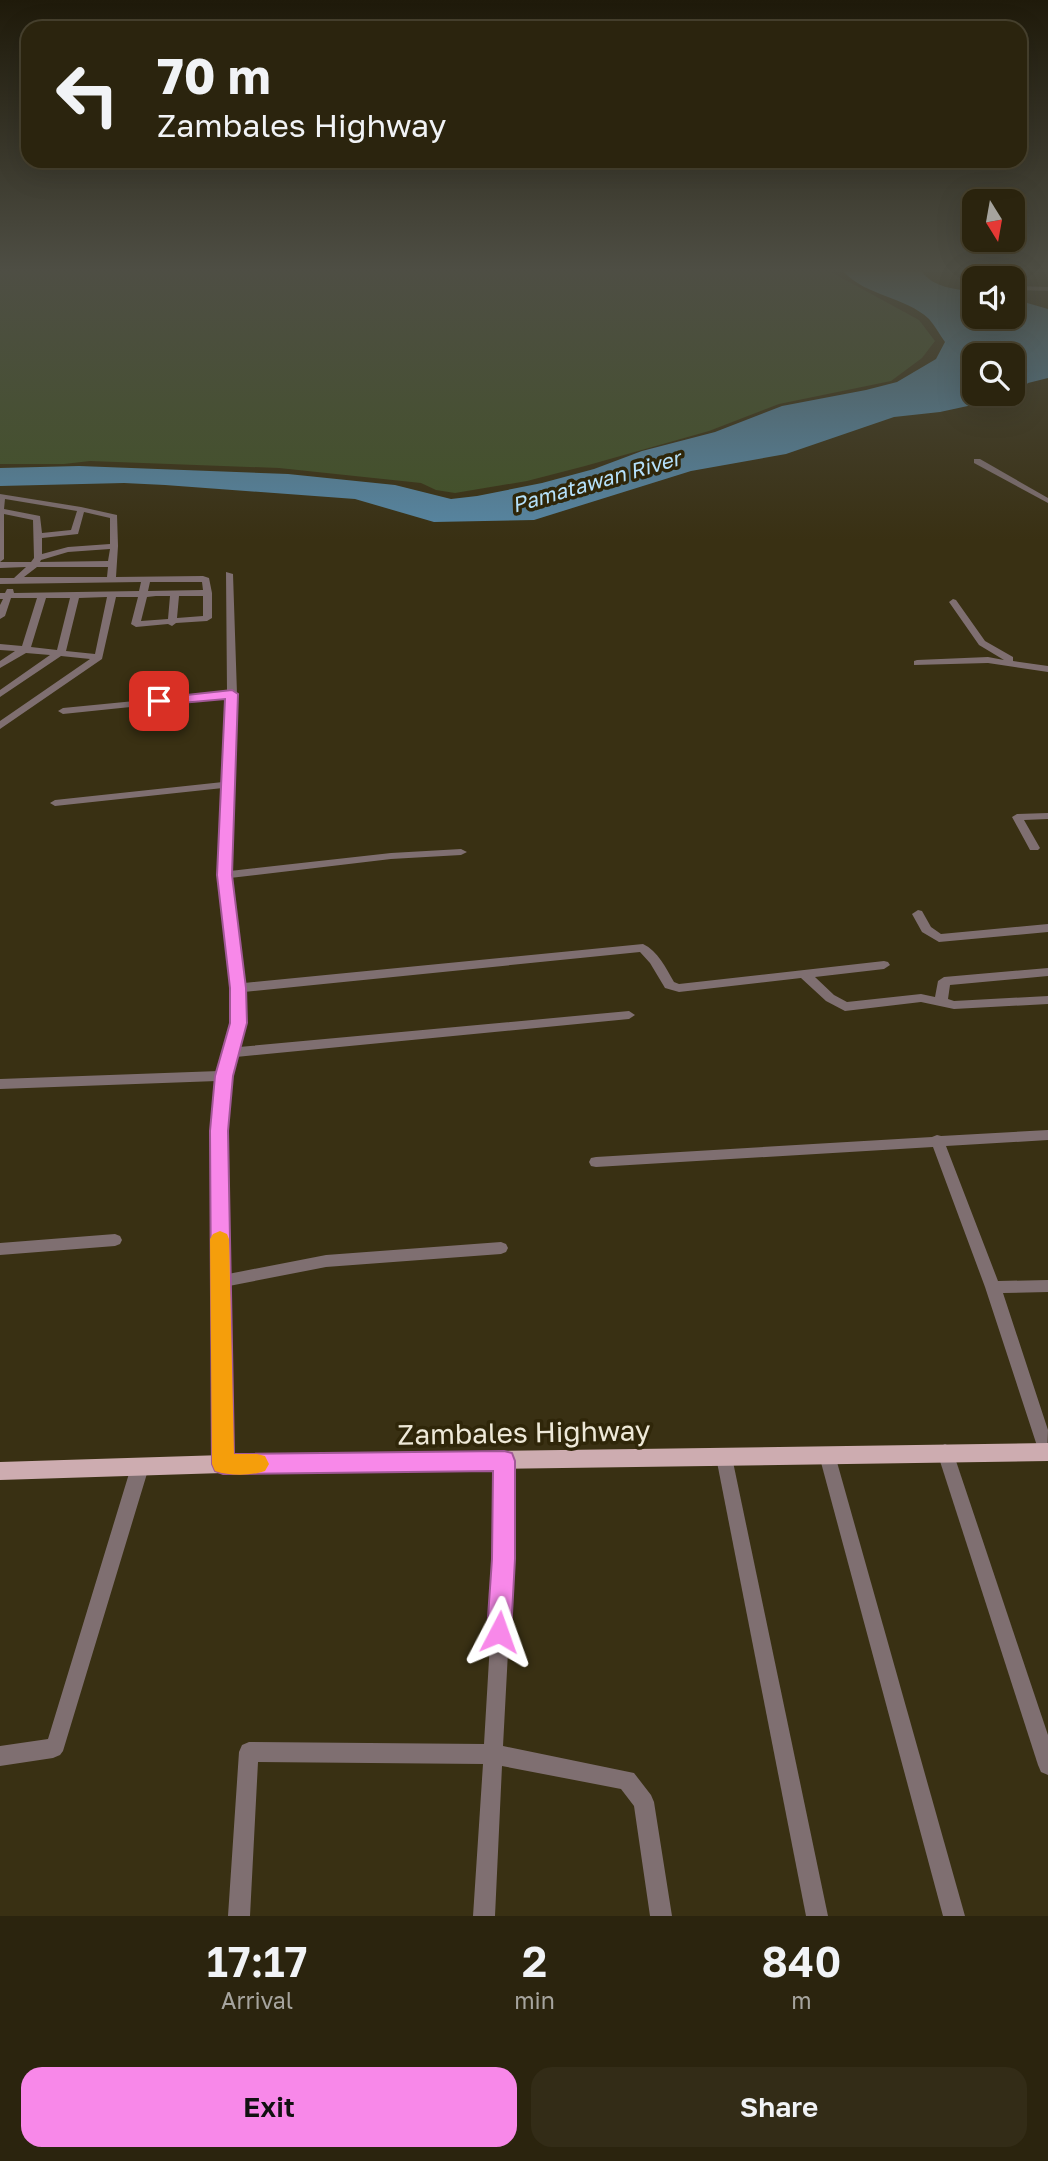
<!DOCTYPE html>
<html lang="en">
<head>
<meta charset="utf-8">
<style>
  body { margin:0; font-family:"Golos Text",sans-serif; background:#332c17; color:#f1f3f6; height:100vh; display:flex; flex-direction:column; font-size:26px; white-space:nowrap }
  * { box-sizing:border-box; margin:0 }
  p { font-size:23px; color:#a6a49e }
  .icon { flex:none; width:38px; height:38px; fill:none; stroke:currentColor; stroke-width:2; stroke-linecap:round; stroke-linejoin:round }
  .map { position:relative; height:1916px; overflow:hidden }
  .drawer { display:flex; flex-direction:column; background:#2b240e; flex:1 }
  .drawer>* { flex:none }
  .banner { position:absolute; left:21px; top:21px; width:1006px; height:147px; border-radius:21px; box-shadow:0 7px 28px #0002,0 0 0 2px #47412e; background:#2b240e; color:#f1f3f6; overflow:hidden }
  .needle { width:46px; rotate:169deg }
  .fabs { position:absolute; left:962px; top:189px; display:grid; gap:14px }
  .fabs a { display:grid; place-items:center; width:63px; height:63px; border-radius:14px; background:#2b240e; box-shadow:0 7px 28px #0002,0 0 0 2px #47412e; font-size:35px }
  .pin { position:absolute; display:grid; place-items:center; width:60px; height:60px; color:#fff; margin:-30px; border-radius:14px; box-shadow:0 4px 10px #0006 }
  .me { position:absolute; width:77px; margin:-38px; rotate:4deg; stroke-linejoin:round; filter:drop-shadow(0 0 5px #0008) }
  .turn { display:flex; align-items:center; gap:24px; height:147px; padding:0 21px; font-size:32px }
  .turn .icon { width:91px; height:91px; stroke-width:2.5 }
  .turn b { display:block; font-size:49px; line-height:60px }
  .eta { display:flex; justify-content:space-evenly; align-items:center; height:119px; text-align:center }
  .eta b { font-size:42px; font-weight:600; line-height:49px }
  .cta { display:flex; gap:14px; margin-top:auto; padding:14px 21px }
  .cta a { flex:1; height:80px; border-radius:21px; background:#f888e9; color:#111; font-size:28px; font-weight:600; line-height:80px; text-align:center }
  .cta a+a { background:#332c17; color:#f1f3f6 }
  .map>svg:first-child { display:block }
  .green { fill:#425227 }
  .water { fill:#5787a4; fill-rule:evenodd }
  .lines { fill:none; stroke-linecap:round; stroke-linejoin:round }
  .minor { fill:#7f6f71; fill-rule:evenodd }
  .major { fill:#cdacb0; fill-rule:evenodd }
  .route { fill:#f888e9; stroke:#a15897; stroke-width:2 }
  .slow { fill:#f59e0b }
  .labels { text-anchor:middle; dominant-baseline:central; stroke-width:7; stroke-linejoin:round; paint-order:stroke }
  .far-water-label { font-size:21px; font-style:italic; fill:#b5e1fb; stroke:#2f2609 }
  .near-street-label { font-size:28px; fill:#eee9d8; stroke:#2f2609 }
</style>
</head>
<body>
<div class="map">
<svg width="1048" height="1916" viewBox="0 0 1048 1916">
  <rect width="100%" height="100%" fill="#393013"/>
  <path class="green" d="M0,272H831L919,320L935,341L922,358L891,381L779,404L709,431L585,466L527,481L455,493L436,490L421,483L279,468L90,461L64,464H0Z"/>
  <path class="water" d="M844,272H922C934,288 956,289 975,292V317H1013V299L1048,309V378L1028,383L1014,396L940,412L894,417L786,454L691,471L534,520L434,522L355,499L165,485L124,483L0,486V468L79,466L288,474L395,485L451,499L477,496L542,483L594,469L642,451L715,432L782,406L866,390L897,382L936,359L945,342C940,335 935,326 929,319C906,297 866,296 844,272ZM975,355H1013V394H975Z"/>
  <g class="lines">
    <g class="minor">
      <path d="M1014,286L1048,287V291L1014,290Z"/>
      <path d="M974,459H980L1048,498V503L974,463Z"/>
      <path d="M0,494L81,507L117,515L118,546L116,577L203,576L209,578L212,593V618L207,621L176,623L172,626L168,624L136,627L131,624L138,597H116L102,659L0,729V721L90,659L61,656L0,697V690L50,655L26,653L0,668V661L15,651L0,650V644L22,646L37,598H11L5,616L0,619V605L3,599H0V593H5L7,589H13L14,593L139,591L141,582L0,584V578H14L26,567L0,568V562H31L34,558L33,520L4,514V559L0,562ZM5,499L77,511L71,530L42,533L40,516L4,509ZM84,512L110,518V544L68,547L42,554V538L78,534ZM110,549L108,561L40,562L41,560L68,552ZM37,567H108L107,577H24ZM150,582H202L203,590L148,591ZM156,596H170L168,619L141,621L147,597ZM179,596H203V616L177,618ZM107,597L95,654L66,651L79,598ZM46,598H70L57,650L31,647Z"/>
      <path d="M226,572L233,574L237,694L233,782L235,784L233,786L230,871L391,853L461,849L467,852L461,855L391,859L230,878L244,983L643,944C658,951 666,968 674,982L679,984L884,961L888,962L890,965L884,969L815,977L834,995L847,1002L921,994L935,997L938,981L944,977L1048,968V976L950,985L948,999L954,1001L1048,996V1004L954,1009L921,1002L845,1011L826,1001L801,978L679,992L665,988L650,963L640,952L244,992L245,1023L239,1047L629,1011L635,1015L629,1019L236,1057C218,1121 227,1207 228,1274L326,1255L501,1242L506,1244L508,1248L506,1252L501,1254L326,1267L229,1286L232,1464L229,1469L223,1472L217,1469L214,1464L213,1286L211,1282L213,1278L212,1131L217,1081L0,1089V1079L219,1071L233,1023L232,988L218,875L223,788L55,806L50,803L55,800L223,782L227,697L63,714L58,711L63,708L227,692Z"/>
      <path d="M953,599L956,600L985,641L1013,657V661L1048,666V672L988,663L914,665V661L917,660L988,657L1004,660L979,645L949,602Z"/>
      <path d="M1048,813V819L1024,820L1040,848L1038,850H1030L1012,817L1017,814Z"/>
      <path d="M918,910L922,911L931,927L941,934L1048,924V932L939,942L922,932L912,914Z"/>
      <path d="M1048,1130V1140L946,1146L998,1281L1048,1280V1292L1003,1293L1048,1430L1047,1460L1041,1457L1039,1452L985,1287L933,1147L596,1167L591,1166L589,1162L591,1158L596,1157L932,1137L937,1135L941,1136Z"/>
      <path d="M115,1234L120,1236L122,1240L120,1244L115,1246L0,1255V1243Z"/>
      <path d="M945,1444L951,1447L953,1452L1048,1735V1775L1041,1772L1038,1765L937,1452L939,1447Z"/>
      <path d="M827,1447L833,1450L835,1455L965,1916H943L819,1455L821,1450Z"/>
      <path d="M724,1449L730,1452L732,1457L828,1916H806L716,1457L718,1452Z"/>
      <path d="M504,1452L510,1455L512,1460L513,1558L503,1746L634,1773L651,1795L654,1802L672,1916H650L634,1806L621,1789L502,1766L495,1916H473L483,1764L258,1762L250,1916H228L239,1752L242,1745L249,1742L484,1744L495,1558L496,1460L498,1455Z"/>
      <path d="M140,1459L146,1462L149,1467L63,1751L60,1755L53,1758L0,1766V1746L48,1739L131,1467L134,1462Z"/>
    </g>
    <path class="major" d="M1048,1443V1461L223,1473L0,1480V1462L223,1455Z"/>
  </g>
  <linearGradient id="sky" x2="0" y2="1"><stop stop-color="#1f1a0a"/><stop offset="0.5" stop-color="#4e4e44"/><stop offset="1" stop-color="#4e4e44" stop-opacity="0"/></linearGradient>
  <rect width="1048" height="540" fill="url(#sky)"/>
  <path class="route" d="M232,690L238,694L232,875L246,988L247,1023L233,1076L228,1131L234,1454L504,1451L512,1453L515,1461V1559L511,1632L508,1640L499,1644L491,1640L487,1632L492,1559L493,1471L223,1474L215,1471L212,1464L210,1131L215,1076L230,1023V988L217,875L225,699L159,705L153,701L159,698Z"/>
  <path class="slow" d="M220,1231L227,1234L229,1239L234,1454H257L265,1456L269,1464L265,1471C251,1476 229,1476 215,1471L212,1464L210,1239L213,1234Z"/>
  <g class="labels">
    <g class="far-water-label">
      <text transform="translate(596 481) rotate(-16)">Pamatawan River</text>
    </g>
    <g class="near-street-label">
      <text transform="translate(524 1432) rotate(-1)">Zambales Highway</text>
    </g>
  </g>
</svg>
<div class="fabs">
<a><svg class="needle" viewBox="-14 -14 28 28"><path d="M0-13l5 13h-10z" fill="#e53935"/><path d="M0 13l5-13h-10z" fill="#a6a49e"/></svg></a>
<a><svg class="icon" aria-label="sound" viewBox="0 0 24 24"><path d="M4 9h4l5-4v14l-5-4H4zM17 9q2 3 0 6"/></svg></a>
<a><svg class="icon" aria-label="search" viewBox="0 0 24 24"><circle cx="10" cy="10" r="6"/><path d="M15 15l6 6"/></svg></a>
</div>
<div class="pin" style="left:159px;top:701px;background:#d93025"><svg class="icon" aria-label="arrive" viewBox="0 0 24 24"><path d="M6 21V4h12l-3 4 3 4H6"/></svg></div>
<svg class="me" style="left:499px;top:1632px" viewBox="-20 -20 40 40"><path d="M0-17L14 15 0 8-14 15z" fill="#f888e9" stroke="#fff" stroke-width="4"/></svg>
<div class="banner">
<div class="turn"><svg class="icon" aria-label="left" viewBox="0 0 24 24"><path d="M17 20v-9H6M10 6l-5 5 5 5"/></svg><div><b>70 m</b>Zambales Highway</div></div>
</div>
</div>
<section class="drawer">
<div class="eta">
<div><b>17:17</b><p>Arrival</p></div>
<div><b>2</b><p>min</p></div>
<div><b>840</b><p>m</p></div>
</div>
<div class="cta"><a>Exit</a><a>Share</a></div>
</section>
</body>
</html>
